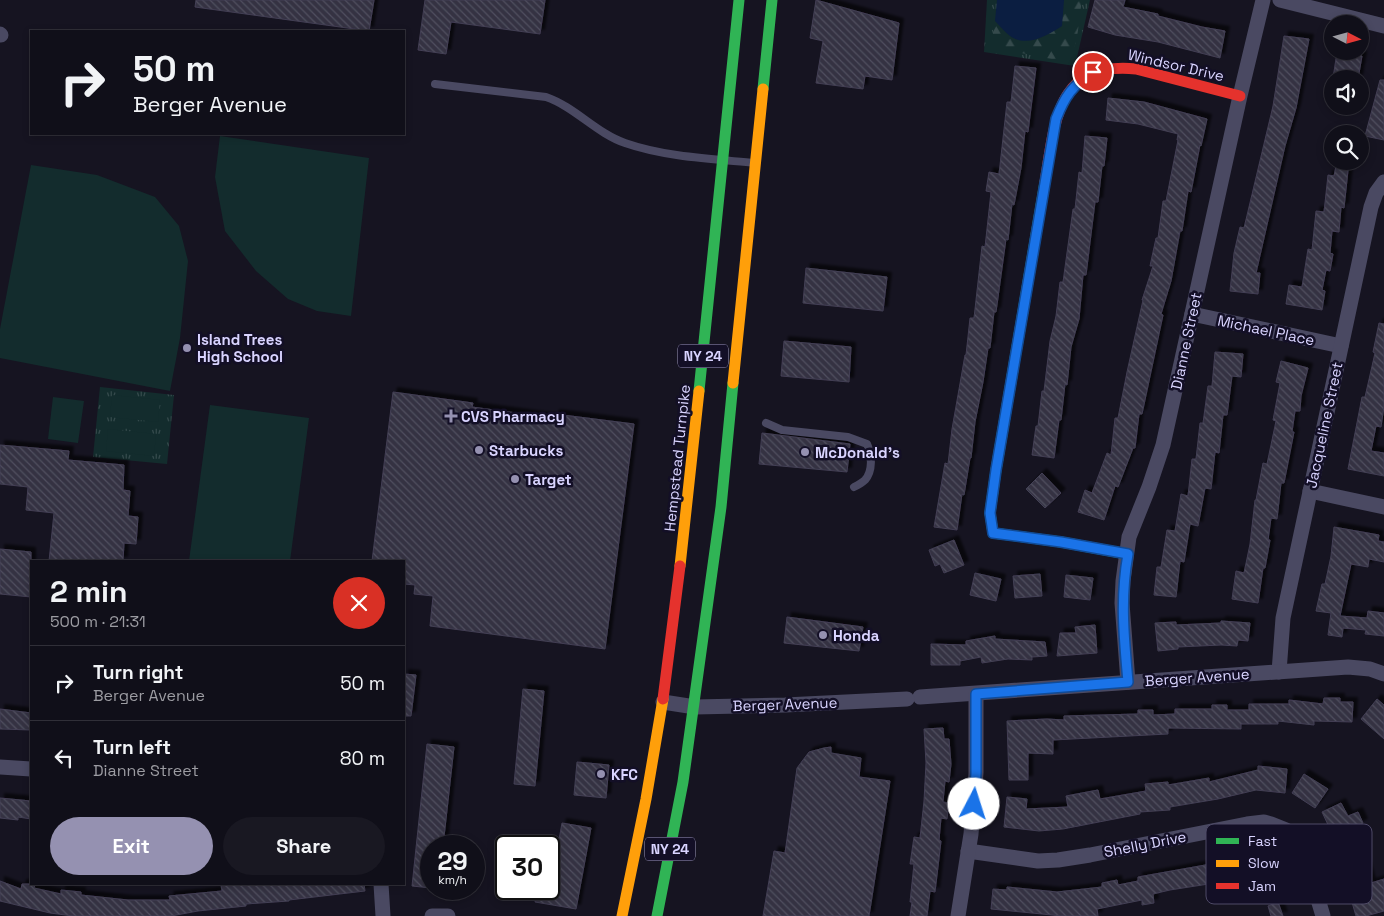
<!DOCTYPE html>
<html lang="en">
<head>
<meta charset="utf-8">
<style>
  body { margin:0; font-family:"Space Grotesk",sans-serif; background:#191822; color:#f1f3f6; height:100vh; display:flex; flex-direction:column; font-size:19px; white-space:nowrap }
  * { box-sizing:border-box; margin:0 }
  p { font-size:16px; color:#9c9ca2 }
  .icon { flex:none; width:28px; height:28px; fill:none; stroke:currentColor; stroke-width:2; stroke-linecap:round; stroke-linejoin:round }
  .map { position:relative; flex:1; overflow:hidden }
  .sheet { position:absolute; left:30px; top:560px; width:375px; height:325px; display:flex; flex-direction:column; background:#100f19; border-radius:0px; box-shadow:0 2px 8px #0003,0 0 0 1px #302f38 }
  .sheet>* { flex:none }
  .guide { position:absolute; left:30px; top:30px; width:375px; height:105px; border-radius:0px; box-shadow:0 2px 8px #0003,0 0 0 1px #302f38; background:#100f19; color:#f1f3f6; overflow:hidden }
  .needle { width:32px; rotate:96deg }
  .controls { position:absolute; left:1324px; top:15px; display:grid; gap:10px }
  .controls a { display:grid; place-items:center; width:45px; height:45px; border-radius:50%; background:#100f19; box-shadow:0 2px 8px #0003,0 0 0 1px #302f38; font-size:25px }
  .speed { position:absolute; left:420px; top:835px; display:flex; gap:10px; font-size:25px; font-weight:700; text-align:center }
  .speed>* { display:grid; place-content:center; width:65px; height:65px; border-radius:50%; background:#100f19; box-shadow:0 2px 8px #0003,0 0 0 1px #302f38; line-height:1 }
  .speed small { font-size:12px; font-weight:400 }
  .speed .limit { border:2px solid #111; border-radius:8px; background:#fff; color:#111 }
  .pin { position:absolute; display:grid; place-items:center; width:42px; height:42px; color:#fff; margin:-21px; border:2px solid #fff; border-radius:50%; box-shadow:0 1px 5px #0007 }
  .me { position:absolute; width:55px; margin:-28px; rotate:5deg; stroke-linejoin:round; filter:drop-shadow(0 0 4px #0008) }
  .turn { display:flex; align-items:center; gap:18px; height:105px; padding:0 20px; font-size:22px }
  .turn .icon { width:65px; height:65px; stroke-width:2.5 }
  .turn b { display:block; font-size:35px; line-height:42px }
  .round { display:grid; place-items:center; flex:none; width:52px; height:52px; border-radius:26px; background:#191822 }
  .summary { display:flex; align-items:center; justify-content:space-between; height:85px; padding:0 20px }
  h1 { font-size:30px; font-weight:600; line-height:38px }
  .cta { display:flex; gap:10px; margin-top:auto; padding:10px 20px }
  .cta a { flex:1; height:58px; border-radius:30px; background:#9591b1; color:#fff; font-size:20px; font-weight:600; line-height:58px; text-align:center }
  .cta a+a { background:#191822; color:#f1f3f6 }
  ul { padding:0; list-style:none }
  li { display:flex; align-items:center; gap:15px; height:75px; padding:0 20px; border-top:1px solid #302f38 }
  li div { flex:1 }
  li b { display:block; font-size:19px }
  li em { font-style:normal }
  .map>svg:first-child { display:block }
  .grass { fill:url(#grass-tufts) }
  .forest { fill:url(#forest-firs) }
  .pitch { fill:#132c2d }
  .water { fill:#0b1e41 }
  .building { fill:url(#building-back-hatch); stroke:#433f54; filter:url(#shadow) }
  .lines { fill:none; stroke-linecap:round; stroke-linejoin:round }
  .lane { stroke:#4a4962; stroke-width:8 }
  .street { stroke:#4a4962; stroke-width:15 }
  .fast { stroke:#30b455; stroke-width:11 }
  .slow { stroke:#ff9f0a; stroke-width:11 }
  .jam { stroke:#e5322d; stroke-width:11 }
  .route-casing { stroke:#114b97; stroke-width:12 }
  .route { stroke:#1a73e8; stroke-width:9 }
  .poi-dot { fill:#9591b1; stroke:#130f26; stroke-width:2 }
  .labels { text-anchor:middle; dominant-baseline:central; stroke-width:5; stroke-linejoin:round; paint-order:stroke }
  .shield { fill:#130f26; stroke:#9e99be; stroke-width:1 }
  .shield-label { font-size:14px; font-weight:bold; fill:#d9d4ff }
  .street-label { font-size:15px; fill:#d9d4ff; stroke:#130f26 }
  .poi-label { font-size:15px; font-weight:bold; fill:#d9d4ff; stroke:#130f26; text-anchor:start }
  .key { fill:#130f26; stroke:#4e4a67; stroke-width:1 }
  .key-label { font-size:14px; fill:#d9d4ff }
</style>
</head>
<body>
<div class="map">
<svg width="1384" height="916" viewBox="0 0 1384 916">
  <defs>
    <pattern id="grass-tufts" width="24" height="20" patternUnits="userSpaceOnUse" patternTransform="scale(1.25)"><rect width="24" height="20" fill="#132c2d"/><path d="M3 7l-1-3M5 7V3M7 7l1-3M15 17l-1-3M17 17v-4M19 17l1-3" fill="none" stroke="#354a4c"/></pattern>
    <pattern id="forest-firs" width="22" height="20" patternUnits="userSpaceOnUse" patternTransform="scale(1.25)"><rect width="22" height="20" fill="#132c2d"/><path d="M5 1l3.5 6h-7zM16 11l3.5 6h-7z" fill="#354a4c"/></pattern>
    <pattern id="building-back-hatch" width="6" height="6" patternUnits="userSpaceOnUse" patternTransform="scale(1.25)"><rect width="6" height="6" fill="#343243"/><path d="M-1 5l2 2M0 0l6 6M5-1l2 2" fill="none" stroke="#514f5f"/></pattern>
    <filter id="shadow"><feDropShadow dx="4.5" dy="-4.5" stdDeviation="1" flood-color="#0009"/></filter>
  </defs>
  <rect width="100%" height="100%" fill="#161421"/>
  <g class="grass">
    <path d="M987,0H1090L1075,66L984,52Z"/>
    <path d="M100,387L174,395L167,464L93,457Z"/>
  </g>
  <path class="forest" d="M1064,0H1082C1079,16 1078,53 1067,62L995,48L991,10L995,21L1063,11Z"/>
  <g class="pitch">
    <path d="M220,136L369,158L351,316L317,311L288,299L256,271L225,231L215,177Z"/>
    <path d="M31,165L97,175L155,197L179,226L188,261L180,338L170,391L0,358V329Z"/>
    <path d="M112,395L160,400L158,422L110,417Z"/>
    <path d="M53,397L84,401L78,443L48,439Z"/>
    <path d="M210,405L309,418L290,561H189Z"/>
    <path d="M108,429L156,434L154,456L106,451Z"/>
  </g>
  <path class="water" d="M997,0H1064L1062,26C1048,35 1027,48 1010,36C1005,32 1000,26 995,21Z"/>
  <g class="building">
    <path d="M196,0H374L369,31L195,7Z"/>
    <path d="M425,0H545L540,34L451,22L446,54L418,50Z"/>
    <path d="M816,0L899,23L892,80L865,76L863,89L816,83L823,41L810,38Z"/>
    <path d="M1095,0H1125L1123,7L1158,14V16L1202,27L1225,31L1220,58L1158,42L1115,35L1088,27Z"/>
    <path d="M1284,36L1309,39L1296,108L1285,146L1256,273H1260L1258,294L1230,291L1234,253L1240,227L1244,228L1273,106Z"/>
    <path d="M1337,52L1362,56L1358,79L1333,78Z"/>
    <path d="M1015,66L1036,68L1028,132L1025,131L1021,168L1014,205L1012,204L1008,240L1006,239L996,312H994L990,348H988L983,382L975,422L971,458H970L964,495L962,494L957,530L934,527L945,463L948,464L952,429L965,355H966L970,318H974L982,246L985,247L991,192L986,191L989,172L999,174L1007,102H1011Z"/>
    <path d="M1380,80H1384V140L1365,136Z"/>
    <path d="M1108,98L1144,102L1207,119L1201,146L1200,145L1191,192L1188,191L1182,231H1180L1171,281L1161,314L1163,315L1142,414H1139L1135,448H1133L1118,487L1115,486L1104,520L1078,512L1085,490L1092,493L1107,453L1111,455L1115,418H1118L1127,372L1143,300H1142L1153,266H1150L1156,238H1158L1163,201H1166L1178,140H1177L1178,134L1138,124L1106,120Z"/>
    <path d="M1085,136L1107,138L1104,166H1102L1098,202H1095L1086,275H1083L1079,319L1071,347L1067,385L1065,384L1061,420H1059L1054,458L1032,455L1036,426H1038L1042,391H1044L1050,341L1056,316L1060,282H1063L1073,209H1075L1079,172L1082,173Z"/>
    <path d="M1337,161H1349L1344,208L1341,207L1339,232L1332,231L1330,253L1333,254L1330,271L1326,270L1322,290L1325,291L1322,310L1286,304L1289,285L1302,287L1308,249L1312,250L1316,211L1324,212L1328,175L1334,176Z"/>
    <path d="M806,268L887,277L883,311L803,303Z"/>
    <path d="M1379,323L1384,324V406L1381,427L1376,426L1371,451L1384,453V476L1348,469L1362,397H1365L1375,353L1373,352Z"/>
    <path d="M784,341L851,347L849,382L781,376Z"/>
    <path d="M1215,352L1243,354L1241,377L1232,376L1227,415H1223L1219,453L1215,452L1211,489L1205,488L1198,526L1190,524L1184,562L1180,561L1176,597L1154,595L1157,567H1161L1167,530L1175,531L1181,494L1188,496L1192,459H1196L1200,423H1203L1208,386H1212Z"/>
    <path d="M1281,361L1308,368L1301,396L1300,411H1295L1292,432H1294L1284,483H1281L1277,519L1271,518L1268,540H1270L1265,568H1263L1258,603L1232,599L1236,571L1244,573L1250,544L1255,500H1256L1263,463L1267,464L1276,421L1273,420L1280,383L1276,382Z"/>
    <path d="M393,392L473,403L472,407L554,418L555,414L634,424L605,649L430,626L433,596L414,594L415,585L404,584V561H372Z"/>
    <path d="M762,433L850,444L847,472L759,464Z"/>
    <path d="M0,445L69,451L68,460L124,465L123,490L130,491L128,516L138,517L136,544L124,543L123,561H49L54,513L26,510L28,487L0,484Z"/>
    <path d="M1042,473L1061,493L1045,508L1026,489Z"/>
    <path d="M1334,527L1379,535L1378,541L1384,542V562L1369,559L1368,567L1351,564L1340,616L1367,618L1368,611L1384,613V636L1365,634L1366,630L1343,628L1342,637L1328,635L1331,613L1316,611L1322,584H1325L1331,556Z"/>
    <path d="M954,540L964,565L944,573L940,564L935,566L929,550Z"/>
    <path d="M0,549L31,552V597L0,594Z"/>
    <path d="M975,573L1001,579L996,601L970,595Z"/>
    <path d="M1040,574L1042,596L1015,598L1013,576Z"/>
    <path d="M1066,575L1093,578L1090,600L1064,597Z"/>
    <path d="M787,617L863,627L859,651L784,643Z"/>
    <path d="M1221,621L1250,623L1248,641L1238,640L1237,646L1221,645L1178,647V649L1158,651L1155,623L1176,622V625L1221,623Z"/>
    <path d="M1095,625L1097,653L1057,656L1060,633H1076L1075,627Z"/>
    <path d="M995,636V639L1045,642L1047,656L1032,657V660L1008,659L982,663L981,657L960,661V665H931V644L966,645V641Z"/>
    <path d="M404,674L416,675L411,716H404Z"/>
    <path d="M523,689L544,691L535,786L514,784Z"/>
    <path d="M1324,698H1340V702H1353L1352,722L1314,721V725L1278,721V724H1241V729L1168,728V734L1053,740V754L1028,753V780H1009L1007,721L1047,719L1064,720V716L1138,714V710H1153V715L1175,714V709H1212V705H1227V710H1249V704H1289V700L1323,704Z"/>
    <path d="M1377,699L1384,705V739L1361,719Z"/>
    <path d="M0,709L31,713V730L0,729Z"/>
    <path d="M943,728L944,739H949L951,764L949,782L945,781L943,802L949,803L947,819L941,818L939,840L941,841L935,892L930,891L927,916H910L912,902H910L914,864H910L914,837L920,838L924,801L926,763L924,729Z"/>
    <path d="M427,744L454,747L443,846H431V888L412,886Z"/>
    <path d="M831,747V753L861,758L859,777L890,781L869,916H763L774,851L785,853L797,768L809,752L824,748Z"/>
    <path d="M577,762L609,765L606,798L574,795Z"/>
    <path d="M1258,766L1287,769L1285,793L1256,790L1218,799L1170,807V810L1140,812V814L1063,829L1039,831L1004,827L1007,797L1027,799L1026,809L1068,807L1066,796L1098,790L1100,799L1146,791L1145,784L1168,782V785L1209,778V782L1258,770Z"/>
    <path d="M1304,774L1328,789L1315,808L1292,793Z"/>
    <path d="M0,798L31,801V819L18,817V820L0,818Z"/>
    <path d="M1341,803L1348,816L1358,812L1363,823L1355,827L1371,883L1384,879V911L1366,916H1356L1336,847L1338,846L1322,812Z"/>
    <path d="M562,823L591,828L576,909L535,902L538,889H549V872L553,873Z"/>
    <path d="M1271,852L1274,863L1279,861L1283,878L1260,884L1258,876L1216,885L1215,883L1170,890L1153,894L1154,903L1142,905V900L1097,909L1098,916H1062L991,909L993,889L1007,890V887L1057,892L1102,887V883L1117,880L1118,885L1138,881V877L1211,864L1239,858L1240,860Z"/>
    <path d="M0,881L21,889L22,884H35L34,888L61,894V890L81,892V895L128,900H170L169,896L222,891L221,885L232,884H244V885L364,884L365,891L289,900V901L246,904V906L198,911L171,916H73L50,913L0,901Z"/>
    <path d="M1278,902L1283,916H1271L1268,906Z"/>
  </g>
  <g class="lines">
    <g class="lane">
      <path d="M435,84L546,97C575,107 596,133 625,143C665,157 713,159 755,163"/>
      <path d="M766,423L782,430L848,437L867,444C872,455 873,471 865,480C862,483 858,485 854,487"/>
    </g>
    <g class="street">
      <path d="M1280,0L1384,26"/>
      <path d="M0,34L1,35"/>
      <path d="M1192,314L1341,346"/>
      <path d="M1310,491L1384,507"/>
      <path d="M1279,672L1283,618L1371,207L1376,193L1384,182"/>
      <path d="M1128,682L1122,603L1123,581L1129,537L1149,487L1163,445L1240,96L1263,0"/>
      <path d="M920,697L1348,667L1370,669L1384,674"/>
      <path d="M663,702L695,707L785,705L907,699"/>
      <path d="M0,767L31,769"/>
      <path d="M968,851L1038,861L1058,860L1090,855L1247,824L1264,822L1271,824L1286,830L1295,837L1304,853L1323,916"/>
      <path d="M381,884L383,916"/>
      <path d="M432,916H448"/>
      <path d="M958,916L971,834L976,773V694"/>
    </g>
    <g class="fast">
      <path d="M763,89L772,0"/>
      <path d="M1045,182L996,470L990,513L993,533L1061,542L1127,554"/>
      <path d="M699,391L739,0"/>
      <path d="M657,916L683,782L721,507L733,383"/>
    </g>
    <g class="slow">
      <path d="M733,383L763,89"/>
      <path d="M680,566L699,391"/>
      <path d="M622,916L646,799L663,699"/>
    </g>
    <g class="jam">
      <path d="M1045,182C1055,122 1056,61 1136,69L1240,96"/>
      <path d="M663,699L680,566"/>
    </g>
  </g>
  <g class="lines">
    <g class="route-casing">
      <path id="route" d="M974,804L976,773V694L1128,682C1124,637 1120,599 1128,554L1061,542L993,533L990,513L996,470L1056,119C1065,96 1072,86 1093,72"/>
    </g>
    <use href="#route" class="route"/>
  </g>
  <g class="poi-dot">
    <circle cx="187" cy="348" r="5"/>
    <path d="M448.5 408.5h5v5h5v5h-5v5h-5v-5h-5v-5h5z"/>
    <circle cx="479" cy="450" r="5"/>
    <circle cx="805" cy="452" r="5"/>
    <circle cx="515" cy="479" r="5"/>
    <circle cx="823" cy="635" r="5"/>
    <circle cx="601" cy="774" r="5"/>
  </g>
  <g class="labels">
    <g class="shield">
      <rect x="678" y="344.5" width="50" height="23" rx="4"/>
      <rect x="645" y="837.5" width="50" height="23" rx="4"/>
    </g>
    <g class="shield-label">
      <text x="703" y="356">NY 24</text>
      <text x="670" y="849">NY 24</text>
    </g>
    <g class="street-label">
      <text transform="translate(1176 65) rotate(13)">Windsor Drive</text>
      <text transform="translate(1266 330) rotate(12)">Michael Place</text>
      <text transform="translate(1186 341) rotate(-78)">Dianne Street</text>
      <text transform="translate(1324 425) rotate(-78)">Jacqueline Street</text>
      <text transform="translate(677 458) rotate(-84)">Hempstead Turnpike</text>
      <text transform="translate(1197 677) rotate(-4)">Berger Avenue</text>
      <text transform="translate(785 704) rotate(-2)">Berger Avenue</text>
      <text transform="translate(1145 844) rotate(-11)">Shelly Drive</text>
    </g>
    <g class="poi-label">
      <text x="197" y="339">Island Trees<tspan x="197" dy="17">High School</tspan></text>
      <text x="461" y="416">CVS Pharmacy</text>
      <text x="489" y="450">Starbucks</text>
      <text x="815" y="452">McDonald's</text>
      <text x="525" y="479">Target</text>
      <text x="833" y="635">Honda</text>
      <text x="611" y="774">KFC</text>
    </g>
  </g>
  <rect x="1206" y="824" width="166" height="80" rx="8" class="key"/>
  <rect x="1216" y="838" width="23" height="6" fill="#30b455"/>
  <rect x="1216" y="860" width="23" height="7" fill="#ff9f0a"/>
  <rect x="1216" y="883" width="23" height="6" fill="#e5322d"/>
  <g class="key-label">
    <text x="1248" y="846">Fast</text>
    <text x="1248" y="868">Slow</text>
    <text x="1248" y="891">Jam</text>
  </g>
</svg>
<div class="controls">
<a><svg class="needle" viewBox="-14 -14 28 28"><path d="M0-13l5 13h-10z" fill="#e53935"/><path d="M0 13l5-13h-10z" fill="#9c9ca2"/></svg></a>
<a><svg class="icon" aria-label="sound" viewBox="0 0 24 24"><path d="M4 9h4l5-4v14l-5-4H4zM17 9q2 3 0 6"/></svg></a>
<a><svg class="icon" aria-label="search" viewBox="0 0 24 24"><circle cx="10" cy="10" r="6"/><path d="M15 15l6 6"/></svg></a>
</div>
<div class="speed"><div>29<small>km/h</small></div><div class="limit">30</div></div>
<div class="pin" style="left:1093px;top:72px;background:#d93025"><svg class="icon" aria-label="arrive" viewBox="0 0 24 24"><path d="M6 21V4h12l-3 4 3 4H6"/></svg></div>
<svg class="me" style="left:974px;top:804px" viewBox="-20 -20 40 40"><circle r="19" fill="#fff"/><path d="M0-13L10 11 0 6-10 11z" fill="#1a73e8"/></svg>
<div class="guide">
<div class="turn"><svg class="icon" aria-label="right" viewBox="0 0 24 24"><path d="M7 20v-9h11M14 6l5 5-5 5"/></svg><div><b>50 m</b>Berger Avenue</div></div>
</div>
<section class="sheet">
<div class="summary"><div><h1>2 min</h1><p>500 m · 21:31</p></div><a class="round" style="background:#d93025;color:#fff"><svg class="icon" aria-label="close" viewBox="0 0 24 24"><path d="M6 6l12 12M18 6L6 18"/></svg></a></div>
<ul>
<li><svg class="icon" aria-label="right" viewBox="0 0 24 24"><path d="M7 20v-9h11M14 6l5 5-5 5"/></svg><div><b>Turn right</b><p>Berger Avenue</p></div><em>50 m</em></li>
<li><svg class="icon" aria-label="left" viewBox="0 0 24 24"><path d="M17 20v-9H6M10 6l-5 5 5 5"/></svg><div><b>Turn left</b><p>Dianne Street</p></div><em>80 m</em></li>
</ul>
<div class="cta"><a>Exit</a><a>Share</a></div>
</section>
</div>
</body>
</html>
